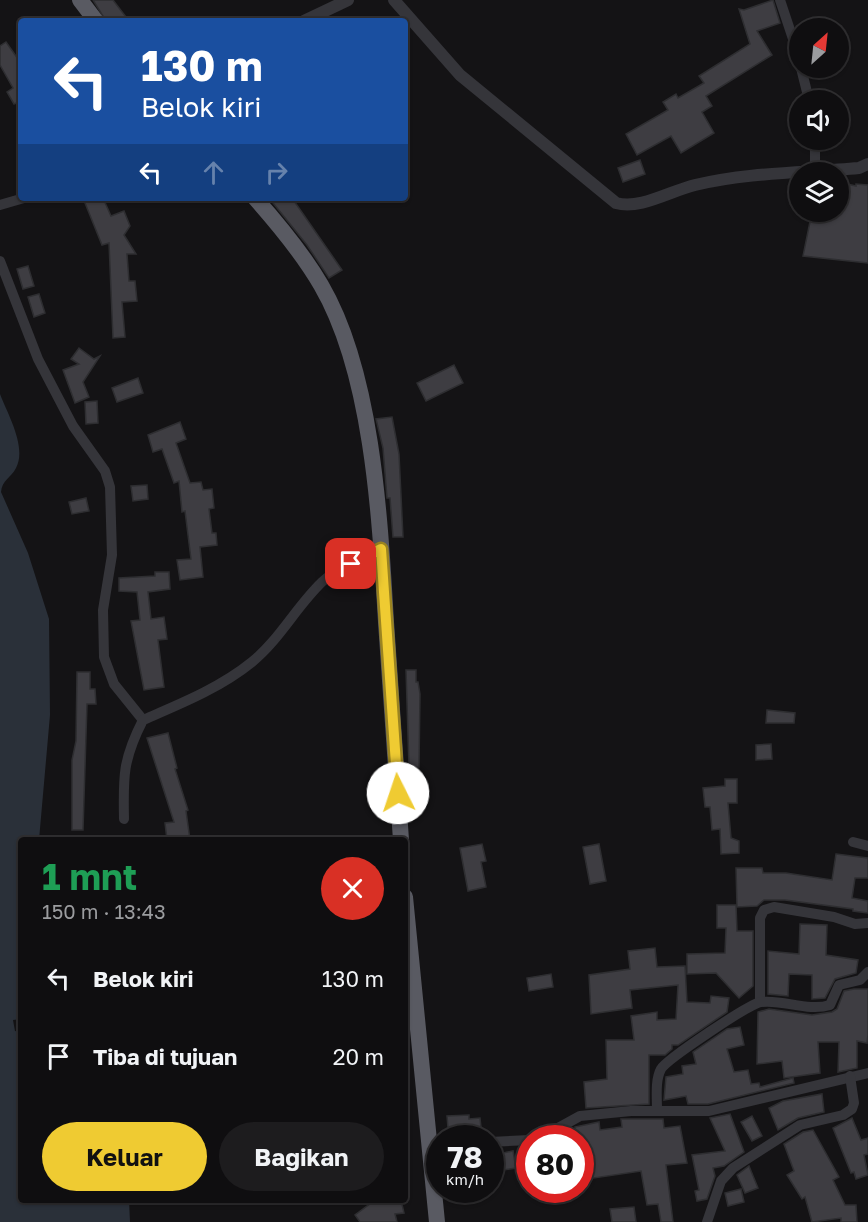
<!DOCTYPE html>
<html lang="id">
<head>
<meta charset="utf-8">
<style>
  body { margin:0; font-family:"Golos Text",sans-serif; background:#1d1c1e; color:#f1f3f6; height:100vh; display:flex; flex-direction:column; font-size:22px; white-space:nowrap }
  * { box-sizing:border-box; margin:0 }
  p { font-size:20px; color:#9b9c9f }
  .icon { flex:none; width:33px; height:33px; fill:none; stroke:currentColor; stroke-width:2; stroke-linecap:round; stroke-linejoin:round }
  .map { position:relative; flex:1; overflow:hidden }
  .panel { position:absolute; left:18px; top:837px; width:390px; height:366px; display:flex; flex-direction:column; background:#0f0e10; border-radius:6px; box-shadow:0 2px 4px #0004,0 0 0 2px #2f2e30 }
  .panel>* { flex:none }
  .banner { position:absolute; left:18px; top:18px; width:390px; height:183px; border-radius:6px; box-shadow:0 2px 4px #0004,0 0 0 2px #2f2e30; background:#1a4fa0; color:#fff; overflow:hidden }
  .needle { width:39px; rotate:27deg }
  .buttons { position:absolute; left:789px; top:18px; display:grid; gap:12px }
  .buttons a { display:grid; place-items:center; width:60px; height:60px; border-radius:50%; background:#0f0e10; box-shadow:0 2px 4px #0004,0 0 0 2px #2f2e30; font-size:30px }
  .speed { position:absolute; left:426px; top:1125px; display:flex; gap:12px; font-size:30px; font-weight:700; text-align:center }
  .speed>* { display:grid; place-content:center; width:78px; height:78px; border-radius:50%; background:#0f0e10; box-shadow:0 2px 4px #0004,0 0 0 2px #2f2e30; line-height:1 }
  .speed small { font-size:15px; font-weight:400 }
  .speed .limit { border:9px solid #d22; background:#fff; color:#111 }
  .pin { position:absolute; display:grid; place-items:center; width:51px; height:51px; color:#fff; margin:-26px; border-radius:12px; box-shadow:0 3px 9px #0006 }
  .me { position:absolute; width:66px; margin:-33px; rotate:356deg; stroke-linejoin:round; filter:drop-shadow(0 0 4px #0008) }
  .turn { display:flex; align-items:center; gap:21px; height:126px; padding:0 24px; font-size:27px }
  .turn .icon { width:78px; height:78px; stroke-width:2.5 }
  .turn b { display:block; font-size:42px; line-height:51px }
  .lanes { display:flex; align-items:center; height:57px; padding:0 24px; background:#0003; justify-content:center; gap:30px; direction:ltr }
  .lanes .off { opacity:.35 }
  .round { display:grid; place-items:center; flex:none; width:63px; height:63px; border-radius:32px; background:#1d1c1e }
  .headline { display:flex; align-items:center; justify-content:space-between; height:102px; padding:0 24px }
  h1 { font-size:36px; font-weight:700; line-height:45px; color:#1e9e55 }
  .primary-button { display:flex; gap:12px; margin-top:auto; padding:12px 24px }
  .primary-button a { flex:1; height:69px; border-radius:36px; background:#efcb32; color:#111; font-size:24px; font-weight:700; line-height:69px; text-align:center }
  .primary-button a+a { background:#1d1c1e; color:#f1f3f6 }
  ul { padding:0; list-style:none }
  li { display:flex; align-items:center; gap:18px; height:78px; padding:0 24px }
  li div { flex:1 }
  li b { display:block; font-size:22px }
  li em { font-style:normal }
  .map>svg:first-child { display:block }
  .water { fill:#2a3039 }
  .building { fill:#3e3d42; stroke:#2e2e31; stroke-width:1.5 }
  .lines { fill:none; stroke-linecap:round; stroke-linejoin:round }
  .minor { stroke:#35353a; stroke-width:10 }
  .tertiary { stroke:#35353a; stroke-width:12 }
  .trunk { stroke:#595a62; stroke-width:16 }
  .route-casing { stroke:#9b8420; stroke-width:15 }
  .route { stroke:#efcb32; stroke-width:10 }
</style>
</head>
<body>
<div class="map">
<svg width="868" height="1222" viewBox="0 0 868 1222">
  <rect width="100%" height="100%" fill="#141315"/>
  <path class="water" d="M0,394C8,415 27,447 16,468C11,478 2,480 1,492L28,553L49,619L50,715L39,840H21V1019L13,1020L15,1031L21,1032V1200H129L130,1222H0Z"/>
  <g class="building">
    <path d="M93,0H113L129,21H106Z"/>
    <path d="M773,0L780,23L757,31L772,55L706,96L712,106L702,112L714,133L681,153L671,136L637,155L626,134L668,110L663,102L676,94L678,98L704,83L699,76L750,44L739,9L744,10Z"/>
    <path d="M6,42L18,59L21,57V101L14,104L7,92L13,88L0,65V46Z"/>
    <path d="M640,160L645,174L623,182L618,168Z"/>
    <path d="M838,182L856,186V184L868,185V263L803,256L812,212L835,218L836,212H838Z"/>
    <path d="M83,198H103L111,216L124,211L130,226L124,235L136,254H127L129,281H135L137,301L122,302L125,337L113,338L109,243L102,245Z"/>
    <path d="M269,198H292L342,270L329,278L307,245Z"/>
    <path d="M28,266L34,286L23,289L17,269Z"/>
    <path d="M39,294L45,313L34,317L28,297Z"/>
    <path d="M79,348L94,359L100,356L83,382L89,397L75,403L63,370L79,364L71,359Z"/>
    <path d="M454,365L463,383L426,401L417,383Z"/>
    <path d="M138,378L143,393L117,402L112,388Z"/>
    <path d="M97,401L98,423L86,424L85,402Z"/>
    <path d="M392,417L399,454L403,537H393L390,498H387L383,448L376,419Z"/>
    <path d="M180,422L186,439L176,443L190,483L201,482L203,490L212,489L214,508L209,509L212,533H216L217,545L200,547L203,577L180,580L177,560L191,559L185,511L182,512L179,481L174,483L162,449L153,452L148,435Z"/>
    <path d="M147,485L148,499L133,501L131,486Z"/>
    <path d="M86,498L89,511L72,514L69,502Z"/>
    <path d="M155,572H169L170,589L148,592L151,619L164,617L167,639L158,640L164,687L144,690L131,621L140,620L137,592L119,591V578L155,576Z"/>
    <path d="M406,670H416V682H418L420,694L419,767L409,768Z"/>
    <path d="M77,672H90V689H95L96,704H87L83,830H72V760L76,741Z"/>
    <path d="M767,710L795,713L794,723H766Z"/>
    <path d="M168,733L177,768L175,769L188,810L186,811L190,840H167L165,823L174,822L147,738Z"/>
    <path d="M771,744L772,759L756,760V745Z"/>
    <path d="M725,779H737V803H728L731,838L739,841V853L721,854L720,829L712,830L710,807H705L703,788L725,786Z"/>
    <path d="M482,844L486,861L481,862L486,887L468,891L460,848Z"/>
    <path d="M599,844L606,881L590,884L583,847Z"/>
    <path d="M836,854L868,858V878H855L852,898L868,901V913L853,911V909L785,900H764L757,906L737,907L736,868H762L763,873H786L832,880Z"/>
    <path d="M717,905H736L737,931H753V986L739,998L716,973L687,974V954L725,953L726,928H717Z"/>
    <path d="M800,924L827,925L826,955L858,960L856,973L835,979L825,998L812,999V975L789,974L788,996L768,994V951L799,954Z"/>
    <path d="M655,948L657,967L685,966L687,1002L710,1003L711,996L729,998L727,1012L678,1045H672V1049L665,1055H649V1104L586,1108L584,1082L607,1079L606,1040H634L631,1016L657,1012V1020L676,1019L678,985L630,990L632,1008L591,1014L589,975L630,969L628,951Z"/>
    <path d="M551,974L553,987L529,991L527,978Z"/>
    <path d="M854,989H868V1035L867,1043L857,1041V1068L838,1072L839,1042H818L820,1073L784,1078L782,1061L757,1064L758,1012L769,1009L812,1015L832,1012L837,1009L844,991Z"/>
    <path d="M740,1027L744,1045L727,1049L734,1072L748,1070L751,1084L759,1083L760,1087L793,1078L794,1083L708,1104H688L686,1096L664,1100L666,1077L683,1074L682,1066L696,1064L693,1052L727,1029Z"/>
    <path d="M822,1094L824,1112L798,1118L778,1130L769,1108L783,1101Z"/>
    <path d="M730,1114L744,1152L724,1166L713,1168L715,1176L707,1199L697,1201L695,1191L699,1190L692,1155L725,1151L710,1118Z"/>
    <path d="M469,1115V1119L480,1118L482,1137L458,1138L457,1128H448L447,1116Z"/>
    <path d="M752,1116L762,1136L752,1141L741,1122Z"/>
    <path d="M852,1118L861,1140L868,1138V1154L864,1155L868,1175L856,1179L854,1172L851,1173L833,1128Z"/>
    <path d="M621,1119H663L664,1128L680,1126L687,1163L666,1165L673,1222H661L658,1204L647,1205L641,1171L587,1179L583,1147H580V1138H577L575,1127L599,1122L600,1130L622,1127Z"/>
    <path d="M813,1130L839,1177L833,1180L845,1205H856L857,1222H841V1218L812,1222L805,1197L802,1199L787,1175L794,1171L784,1144L803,1132Z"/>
    <path d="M513,1151L516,1168L496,1171L493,1155Z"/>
    <path d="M749,1166L758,1188L745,1193L737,1175Z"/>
    <path d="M741,1189L744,1202L728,1206L725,1193Z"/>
    <path d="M450,1190H469L470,1200H450Z"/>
    <path d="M401,1200L404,1213L395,1214L397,1222H360L355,1215L374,1201L375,1203Z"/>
    <path d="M634,1207L636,1222H612L610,1209Z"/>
  </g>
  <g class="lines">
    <g class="minor">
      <path d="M780,0L800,60"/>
      <path d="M801,68L809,100"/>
      <path d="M815,140V170"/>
      <path d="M0,205L24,198"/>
      <path d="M0,261L38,359L73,426L105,471L110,487L112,555L103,610L104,657L114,684L143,720"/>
      <path d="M124,819C123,776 123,759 143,720C180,704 220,688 252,662C280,639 296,607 322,582C338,567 361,558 381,548"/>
      <path d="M853,842L868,846"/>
      <path d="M760,1002V918L764,910L774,907L834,917L855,924L868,923"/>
      <path d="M657,1110C657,1097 655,1080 661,1069C667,1059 749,1004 761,1002C783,999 808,1012 830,1005L839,985L860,980L868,972"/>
      <path d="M540,1138L580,1116L631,1111H709L868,1073"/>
      <path d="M490,1142L530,1140"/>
      <path d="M707,1222L721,1181L733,1168L800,1125L843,1115L852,1109L854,1103L850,1076"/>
    </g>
    <g class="tertiary">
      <path d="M394,0L460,75L616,203C640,210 670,191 695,185C749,172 803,173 859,168L868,164"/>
      <path d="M304,21L348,0"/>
    </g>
    <g class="trunk">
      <path d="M80,0L96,21"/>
      <path d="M255,198C279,225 303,254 321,285C373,374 380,520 386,622C391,695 396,767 401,840"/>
      <path d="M405,897L437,1222"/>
    </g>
  </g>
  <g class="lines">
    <g class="route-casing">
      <path id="route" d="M351,564L381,549L398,793"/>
    </g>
    <use href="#route" class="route"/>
  </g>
</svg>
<div class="buttons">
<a><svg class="needle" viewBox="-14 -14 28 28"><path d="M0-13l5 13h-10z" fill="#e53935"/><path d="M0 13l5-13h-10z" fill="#9b9c9f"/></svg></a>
<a><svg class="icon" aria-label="sound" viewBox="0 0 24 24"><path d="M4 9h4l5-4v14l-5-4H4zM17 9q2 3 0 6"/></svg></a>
<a><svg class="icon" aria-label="layers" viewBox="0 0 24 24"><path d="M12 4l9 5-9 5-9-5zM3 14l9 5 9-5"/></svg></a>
</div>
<div class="speed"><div>78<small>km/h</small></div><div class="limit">80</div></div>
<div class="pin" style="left:351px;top:564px;background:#d93025"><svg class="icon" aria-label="arrive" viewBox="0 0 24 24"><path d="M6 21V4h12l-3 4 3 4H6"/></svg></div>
<svg class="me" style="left:398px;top:793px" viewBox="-20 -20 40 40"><circle r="19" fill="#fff"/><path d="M0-13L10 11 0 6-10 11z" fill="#efcb32"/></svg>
<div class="banner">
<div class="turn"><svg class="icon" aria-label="left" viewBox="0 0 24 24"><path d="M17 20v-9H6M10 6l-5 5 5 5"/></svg><div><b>130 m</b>Belok kiri</div></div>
<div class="lanes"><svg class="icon" aria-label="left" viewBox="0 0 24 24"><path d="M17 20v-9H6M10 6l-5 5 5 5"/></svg><svg class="icon off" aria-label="ahead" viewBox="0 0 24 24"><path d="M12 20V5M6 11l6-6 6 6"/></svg><svg class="icon off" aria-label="right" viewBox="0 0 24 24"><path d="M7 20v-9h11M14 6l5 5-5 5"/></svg></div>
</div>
<section class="panel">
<div class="headline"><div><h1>1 mnt</h1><p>150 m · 13:43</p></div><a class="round" style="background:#d93025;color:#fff"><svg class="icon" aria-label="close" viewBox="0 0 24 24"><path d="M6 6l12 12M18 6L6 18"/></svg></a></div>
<ul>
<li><svg class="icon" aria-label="left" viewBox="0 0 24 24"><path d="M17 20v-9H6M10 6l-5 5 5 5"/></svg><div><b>Belok kiri</b></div><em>130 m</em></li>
<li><svg class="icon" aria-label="arrive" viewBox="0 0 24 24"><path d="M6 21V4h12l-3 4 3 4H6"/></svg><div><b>Tiba di tujuan</b></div><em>20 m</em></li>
</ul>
<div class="primary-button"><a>Keluar</a><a>Bagikan</a></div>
</section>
</div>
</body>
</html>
